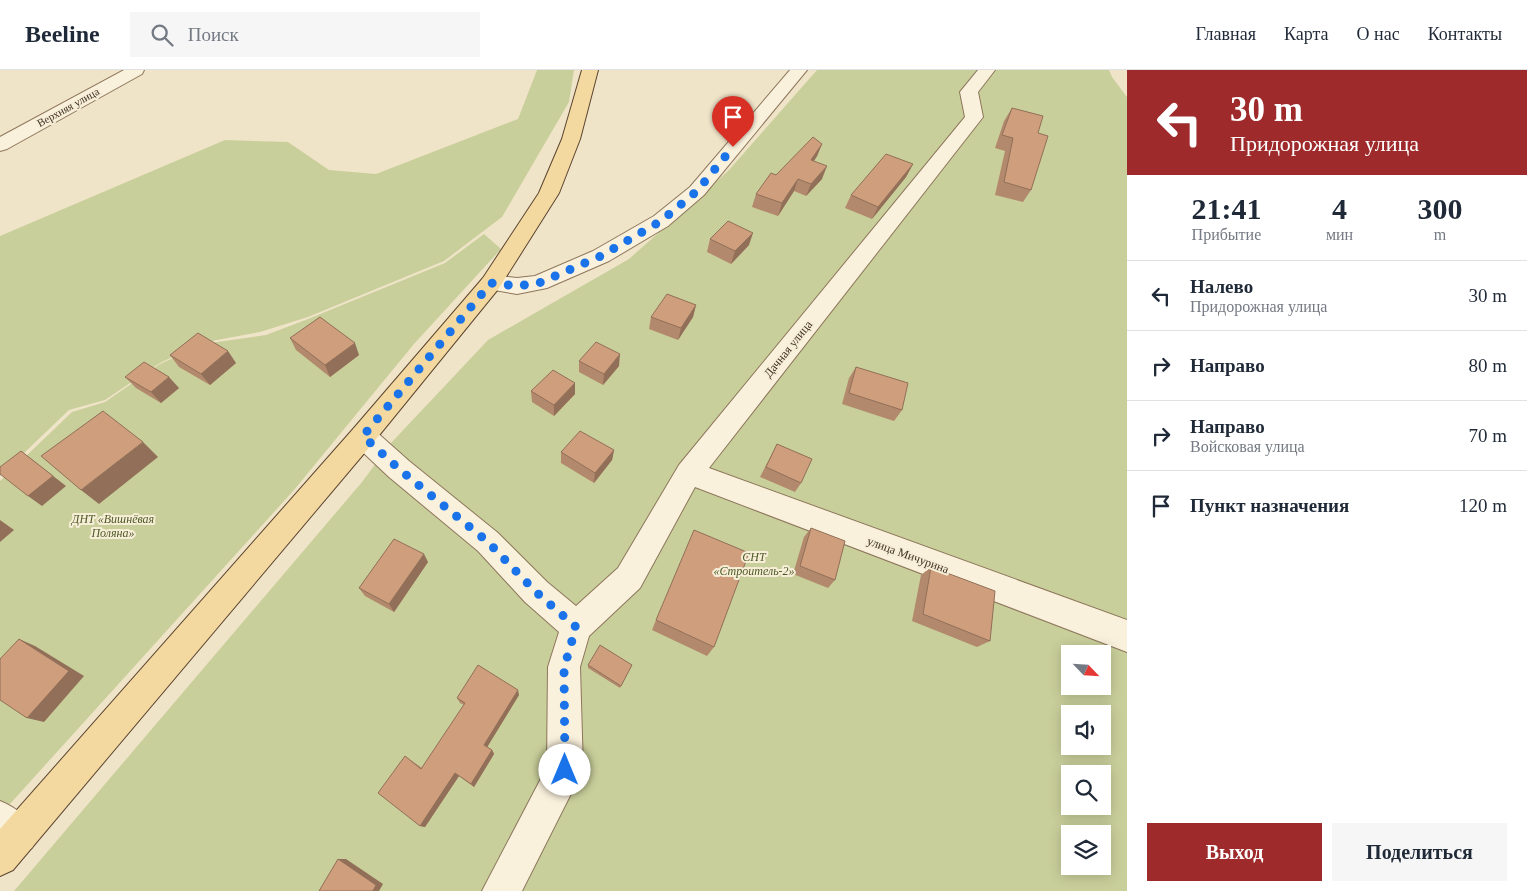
<!DOCTYPE html>
<html lang="ru">
<head>
<meta charset="utf-8">
<style>
  body { margin:0; font-family:"Times New Roman",serif; background:#f6f6f7; color:#1f2937; height:100vh; display:flex; flex-direction:column; font-size:19px; white-space:nowrap }
  * { box-sizing:border-box; margin:0 }
  p { font-size:16px; color:#747a83 }
  .icon { flex:none; width:28px; height:28px; fill:none; stroke:currentColor; stroke-width:2; stroke-linecap:round; stroke-linejoin:round }
  .map { position:relative; flex:1; overflow:hidden }
  .drawer { display:flex; flex-direction:column; background:#fff; width:400px }
  .drawer>* { flex:none }
  .hud { background:#9e2a2b; color:#fff; overflow:hidden }
  .needle { width:32px; rotate:115deg }
  .buttons { position:absolute; left:1061px; top:575px; display:grid; gap:10px }
  .buttons a { display:grid; place-items:center; width:50px; height:50px; border-radius:0px; background:#fff; box-shadow:0 2px 12px #0003; font-size:25px }
  .pin { position:absolute; display:grid; place-items:center; width:42px; height:42px; color:#fff; margin:-51px -21px; border-radius:50% 50% 50% 0; rotate:-45deg; box-shadow:0 0 5px #0007 }
  .pin .icon { rotate:45deg }
  .me { position:absolute; width:55px; margin:-28px; rotate:0deg; stroke-linejoin:round; filter:drop-shadow(0 0 4px #0008) }
  .turn { display:flex; align-items:center; gap:18px; height:105px; padding:0 20px; font-size:22px }
  .turn .icon { width:65px; height:65px; stroke-width:2.5 }
  .turn b { display:block; font-size:35px; line-height:42px }
  .eta { display:flex; justify-content:space-evenly; align-items:center; height:85px; text-align:center }
  .eta b { font-size:30px; font-weight:700; line-height:35px }
  .cta { display:flex; gap:10px; margin-top:auto; padding:10px 20px }
  .cta a { flex:1; height:58px; border-radius:0px; background:#9e2a2b; color:#fff; font-size:20px; font-weight:700; line-height:58px; text-align:center }
  .cta a+a { background:#f6f6f7; color:#1f2937 }
  ul { padding:0; list-style:none }
  li { display:flex; align-items:center; gap:15px; height:70px; padding:0 20px; border-top:1px solid #e0e1e3 }
  li div { flex:1 }
  li b { display:block; font-size:19px }
  li em { font-style:normal }
  header { display:flex; align-items:center; gap:30px; box-sizing:border-box; height:70px; padding:0 25px; background:#fff; border-bottom:1px solid #e0e1e3 }
  header strong { font-size:24px }
  nav { display:flex; gap:28px; margin-inline-start:auto; font-size:18px }
  .search { width:350px; height:45px; background:#f6f6f7; display:flex; align-items:center; gap:12px; box-sizing:border-box; padding:0 18px; border-radius:0px; color:#747a83; font-size:19px }
  main { display:flex; flex:1; min-height:0 }
  .map>svg:first-child { display:block }
  .green { fill:#c9cf9b; fill-rule:evenodd }
  .lines { fill:none; stroke-linecap:round; stroke-linejoin:round }
  .minor-casing { stroke:#8d765c; stroke-width:2 }
  .major-casing { stroke:#5b4430; stroke-width:2 }
  .minor { fill:#faf1dc; fill-rule:evenodd }
  .major { fill:#f3d9a0; fill-rule:evenodd }
  .wall { fill:#b2896c }
  .shaded-wall { fill:#916f58 }
  .building { fill:#cf9f7d; stroke:#916f58 }
  .route { stroke:#1a73e8; stroke-width:9; stroke-dasharray:0 16.2 }
  .labels { text-anchor:middle; dominant-baseline:central; stroke-width:4; stroke-linejoin:round; paint-order:stroke }
  .far-street-label { font-size:11px; fill:#3d2e20; stroke:#f7eed8 }
  .street-label { font-size:12px; fill:#3d2e20; stroke:#f7eed8 }
  .park-label { font-size:12px; font-style:italic; fill:#4d5a26; stroke:#f7eed8 }
</style>
</head>
<body>
<header>
<strong>Beeline</strong>
<div class="search"><svg class="icon" aria-label="search" viewBox="0 0 24 24"><circle cx="10" cy="10" r="6"/><path d="M15 15l6 6"/></svg>Поиск</div>
<nav><a>Главная</a><a>Карта</a><a>О нас</a><a>Контакты</a></nav>
</header>
<main>
<div class="map">
<svg width="1127" height="821" viewBox="0 0 1127 821">
  <rect width="100%" height="100%" fill="#f0e4c8"/>
  <g class="green">
    <path d="M537,0H574L569,32L502,147L444,191L308,247L260,262L201,273L160,293L105,330L69,340L0,406V166L225,70L288,72L329,100L376,104L518,49Z"/>
    <path d="M817,0H1109L1112,7L1127,27V821H14L362,412L391,373L488,270L629,189L729,100ZM1070,584H1102V616H1070ZM1070,644H1102V676H1070ZM1070,704H1102V736H1070ZM1070,764H1102V796H1070Z"/>
    <path d="M484,164L501,179L414,274L294,420L0,745V411L72,342L105,332L160,294L203,274L266,265L308,249L445,193Z"/>
  </g>
  <g class="lines">
    <g class="minor-casing">
      <g id="minor">
        <path d="M124,0H144L142,4L7,79L0,81V67Z"/>
        <path d="M790,0H807L704,125L668,156L609,191L547,218L517,224L483,218L480,213L483,208L491,205L517,208L535,206L593,181L654,146L690,117Z"/>
        <path d="M978,0H995L978,22L983,47L709,398L1127,550V582L695,417L640,518L589,566L580,597L583,700L522,821H482L547,697L548,597L559,562L525,532L478,481L389,407L354,374L350,366L354,358L363,355L372,358L409,391L498,463L547,512L576,536L618,498L679,395L965,47L960,22Z"/>
        <path d="M0,731C17,738 30,748 37,765L32,778L19,783L6,778L0,773Z"/>
      </g>
    </g>
    <g class="major-casing">
      <path id="major" d="M582,0H598L580,69L559,123L499,218L372,374L13,800L0,806V759L354,358L483,208L539,123L562,69Z"/>
    </g>
    <use href="#minor" class="minor"/>
    <use href="#major" class="major"/>
  </g>
  <g class="wall">
    <path d="M1012,38L1038,63L1031,120L1023,132L995,125L1005,81L995,78L1004,51Z"/>
    <path d="M822,74L817,86L814,91L822,109L806,126L794,121L778,146L752,137L756,124L776,105Z"/>
    <path d="M913,94L906,107L872,149L845,138L851,125Z"/>
    <path d="M710,169L749,175L731,194L707,182Z"/>
    <path d="M696,235L693,247L678,270L649,259L651,247Z"/>
    <path d="M290,268L359,285L330,307L296,280Z"/>
    <path d="M170,285L236,293L210,315L179,297Z"/>
    <path d="M579,291L619,296L603,315L579,302Z"/>
    <path d="M856,297L902,340L894,351L842,334L849,308Z"/>
    <path d="M125,307L179,318L161,333L136,318Z"/>
    <path d="M575,313V324L554,346L532,332L531,321Z"/>
    <path d="M777,374L801,413L795,422L760,407Z"/>
    <path d="M614,380L612,390L594,413L561,393V382Z"/>
    <path d="M811,458L835,510L828,518L793,504L804,467Z"/>
    <path d="M428,492L394,542L365,526L359,518Z"/>
    <path d="M931,497L990,571L977,577L912,551L921,505Z"/>
    <path d="M656,550L714,577L707,586L652,560Z"/>
    <path d="M588,595H632L620,618L588,598Z"/>
    <path d="M519,625L487,677L492,680L494,684L474,717L459,706L425,757L420,756L405,686L422,698L464,635L460,633L457,628Z"/>
  </g>
  <g class="shaded-wall">
    <path d="M822,74L817,86L806,103L811,90Z"/>
    <path d="M913,94L906,107L872,149L878,137Z"/>
    <path d="M827,96L822,109L806,126L811,114Z"/>
    <path d="M798,109L794,121L778,146L782,133Z"/>
    <path d="M753,163L749,175L731,194L735,181Z"/>
    <path d="M696,235L693,247L678,270L681,258Z"/>
    <path d="M355,273L359,285L330,307L325,295Z"/>
    <path d="M228,281L236,293L210,315L201,304Z"/>
    <path d="M620,284L619,296L603,315L604,304Z"/>
    <path d="M169,307L179,318L161,333L151,322Z"/>
    <path d="M575,313V324L554,346V335Z"/>
    <path d="M143,372L158,387L99,434L81,420Z"/>
    <path d="M614,380L612,390L594,413L595,403Z"/>
    <path d="M21,381L66,416L42,436L28,426Z"/>
    <path d="M0,450L14,460L0,472Z"/>
    <path d="M424,484L428,492L394,542L389,534Z"/>
    <path d="M19,569L35,576L84,606L44,652L27,648Z"/>
    <path d="M518,620L519,625L486,679L484,675Z"/>
    <path d="M492,680L494,684L474,717L471,714Z"/>
    <path d="M455,703L459,706L425,757L420,756Z"/>
    <path d="M338,789H346L383,814L379,821H373Z"/>
  </g>
  <g class="building">
    <path d="M1012,38L1043,46L1038,63L1048,66L1031,120L1004,112L1013,68L1002,65Z"/>
    <path d="M813,67L822,74L811,90L827,96L811,114L798,109L782,133L756,124L771,103L776,105Z"/>
    <path d="M886,84L913,94L878,137L851,125Z"/>
    <path d="M728,151L753,163L735,181L710,169Z"/>
    <path d="M667,224L696,235L681,258L651,247Z"/>
    <path d="M320,247L355,273L325,295L290,268Z"/>
    <path d="M198,263L228,281L201,304L170,285Z"/>
    <path d="M596,272L620,284L604,304L579,291Z"/>
    <path d="M144,292L169,307L151,322L125,307Z"/>
    <path d="M856,297L908,313L902,340L849,323Z"/>
    <path d="M553,300L575,313L554,335L531,321Z"/>
    <path d="M103,341L143,372L81,420L41,386Z"/>
    <path d="M580,361L614,380L595,403L561,382Z"/>
    <path d="M777,374L812,389L801,413L766,397Z"/>
    <path d="M21,381L53,406L28,426L0,404V397Z"/>
    <path d="M811,458L845,471L835,510L800,496Z"/>
    <path d="M694,460L749,483L714,577L656,550Z"/>
    <path d="M394,469L424,484L389,534L359,518Z"/>
    <path d="M931,497L995,521L990,571L923,544Z"/>
    <path d="M19,569L69,601L27,648L0,630V589Z"/>
    <path d="M600,575L632,595L621,616L588,595Z"/>
    <path d="M478,595L518,620L484,675L492,680L471,714L455,703L420,756L378,723L405,686L421,699L465,633L457,628Z"/>
    <path d="M338,789L376,815L373,821H319Z"/>
  </g>
  <g class="lines">
    <path class="route" d="M565,700L564,598L576,557L536,522L488,472L399,399L363,366L491,213L517,216L539,213L601,186L661,151L697,121L733,77"/>
  </g>
  <g class="labels">
    <g class="far-street-label">
      <text transform="translate(68 37) rotate(-29)">Верхняя улица</text>
    </g>
    <g class="street-label">
      <text transform="translate(788 279) rotate(-51)">Дачная улица</text>
      <text transform="translate(908 485) rotate(20)">улица Мичурина</text>
    </g>
    <g class="park-label">
      <text x="113" y="449">ДНТ «Вишнёвая<tspan x="113" dy="14">Поляна»</tspan></text>
      <text x="754" y="487">СНТ<tspan x="754" dy="14">«Строитель-2»</tspan></text>
    </g>
  </g>
</svg>
<div class="buttons">
<a><svg class="needle" viewBox="-14 -14 28 28"><path d="M0-13l5 13h-10z" fill="#e53935"/><path d="M0 13l5-13h-10z" fill="#747a83"/></svg></a>
<a><svg class="icon" aria-label="sound" viewBox="0 0 24 24"><path d="M4 9h4l5-4v14l-5-4H4zM17 9q2 3 0 6"/></svg></a>
<a><svg class="icon" aria-label="search" viewBox="0 0 24 24"><circle cx="10" cy="10" r="6"/><path d="M15 15l6 6"/></svg></a>
<a><svg class="icon" aria-label="layers" viewBox="0 0 24 24"><path d="M12 4l9 5-9 5-9-5zM3 14l9 5 9-5"/></svg></a>
</div>
<div class="pin" style="left:733px;top:77px;background:#d93025"><svg class="icon" aria-label="arrive" viewBox="0 0 24 24"><path d="M6 21V4h12l-3 4 3 4H6"/></svg></div>
<svg class="me" style="left:565px;top:700px" viewBox="-20 -20 40 40"><circle r="19" fill="#fff"/><path d="M0-13L10 11 0 6-10 11z" fill="#1a73e8"/></svg>
</div>
<section class="drawer">
<div class="hud">
<div class="turn"><svg class="icon" aria-label="left" viewBox="0 0 24 24"><path d="M17 20v-9H6M10 6l-5 5 5 5"/></svg><div><b>30 m</b>Придорожная улица</div></div>
</div>
<div class="eta">
<div><b>21:41</b><p>Прибытие</p></div>
<div><b>4</b><p>мин</p></div>
<div><b>300</b><p>m</p></div>
</div>
<ul>
<li><svg class="icon" aria-label="left" viewBox="0 0 24 24"><path d="M17 20v-9H6M10 6l-5 5 5 5"/></svg><div><b>Налево</b><p>Придорожная улица</p></div><em>30 m</em></li>
<li><svg class="icon" aria-label="right" viewBox="0 0 24 24"><path d="M7 20v-9h11M14 6l5 5-5 5"/></svg><div><b>Направо</b></div><em>80 m</em></li>
<li><svg class="icon" aria-label="right" viewBox="0 0 24 24"><path d="M7 20v-9h11M14 6l5 5-5 5"/></svg><div><b>Направо</b><p>Войсковая улица</p></div><em>70 m</em></li>
<li><svg class="icon" aria-label="arrive" viewBox="0 0 24 24"><path d="M6 21V4h12l-3 4 3 4H6"/></svg><div><b>Пункт назначения</b></div><em>120 m</em></li>
</ul>
<div class="cta"><a>Выход</a><a>Поделиться</a></div>
</section>
</main>
</body>
</html>
